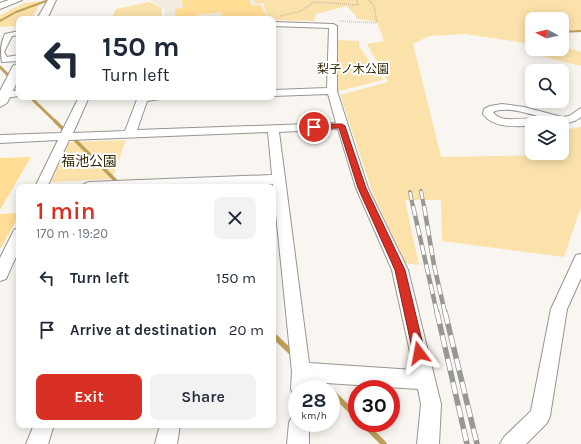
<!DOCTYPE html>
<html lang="en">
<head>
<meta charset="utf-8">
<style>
  body { margin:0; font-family:Karla,"Noto Sans JP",sans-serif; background:#f2f2f3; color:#1f2937; height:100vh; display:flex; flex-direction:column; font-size:15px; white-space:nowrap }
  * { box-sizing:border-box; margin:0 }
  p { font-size:13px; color:#747a83 }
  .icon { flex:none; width:22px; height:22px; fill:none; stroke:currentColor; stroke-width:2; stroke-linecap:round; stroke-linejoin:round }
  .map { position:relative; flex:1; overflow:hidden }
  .details { position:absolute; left:16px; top:184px; width:260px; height:244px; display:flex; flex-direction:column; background:#fff; border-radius:8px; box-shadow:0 2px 10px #0003 }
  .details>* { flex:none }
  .banner { position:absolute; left:16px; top:16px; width:260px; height:84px; border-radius:8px; box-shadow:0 2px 10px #0003; background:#fff; color:#1f2937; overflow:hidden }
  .needle { width:26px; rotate:277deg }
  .fabs { position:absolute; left:525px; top:12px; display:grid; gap:8px }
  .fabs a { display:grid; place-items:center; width:44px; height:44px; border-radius:8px; background:#fff; box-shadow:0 2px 10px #0003; font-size:20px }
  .speed { position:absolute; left:288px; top:380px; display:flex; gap:8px; font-size:20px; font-weight:700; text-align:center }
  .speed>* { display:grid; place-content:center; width:52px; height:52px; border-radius:50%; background:#fff; box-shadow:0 2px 10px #0003; line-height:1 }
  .speed small { font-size:10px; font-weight:400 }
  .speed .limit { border:6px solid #d22; background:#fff; color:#111 }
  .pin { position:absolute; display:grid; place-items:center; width:34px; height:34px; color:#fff; margin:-17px; border:2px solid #fff; border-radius:50%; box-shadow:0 1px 4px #0007 }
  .me { position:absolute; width:44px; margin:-22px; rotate:347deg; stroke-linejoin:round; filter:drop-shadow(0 0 3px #0008) }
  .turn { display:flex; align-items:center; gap:14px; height:84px; padding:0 20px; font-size:18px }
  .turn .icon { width:52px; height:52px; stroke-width:2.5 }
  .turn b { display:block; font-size:28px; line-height:34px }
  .round { display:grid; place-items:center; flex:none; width:42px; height:42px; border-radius:8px; background:#f2f2f3 }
  .summary { display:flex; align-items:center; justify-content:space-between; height:68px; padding:0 20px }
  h1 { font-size:24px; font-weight:600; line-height:30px; color:#d93025 }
  .button { display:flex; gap:8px; margin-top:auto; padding:8px 20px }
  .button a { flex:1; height:46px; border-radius:8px; background:#d93025; color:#fff; font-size:16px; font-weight:600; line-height:46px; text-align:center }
  .button a+a { background:#f2f2f3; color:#1f2937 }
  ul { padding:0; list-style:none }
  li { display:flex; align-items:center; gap:12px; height:52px; padding:0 20px }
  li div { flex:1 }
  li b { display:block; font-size:15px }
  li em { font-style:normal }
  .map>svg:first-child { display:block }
  .built { fill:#f1ecdf }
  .green { fill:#fbe2ab }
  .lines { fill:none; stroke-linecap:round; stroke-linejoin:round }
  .stream-far3 { stroke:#c0a058; stroke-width:2 }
  .stream-far2 { stroke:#c0a058; stroke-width:3 }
  .stream-far1 { stroke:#c0a058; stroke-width:3.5 }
  .stream { stroke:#c0a058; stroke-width:5.5 }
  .building { fill:#ffdd94 }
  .minor-casing { stroke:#979590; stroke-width:2 }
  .tertiary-casing { stroke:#979590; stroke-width:2 }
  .path { stroke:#9b9995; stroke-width:1.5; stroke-dasharray:0.5 1.5; stroke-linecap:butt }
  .minor { fill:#fff; fill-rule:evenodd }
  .tertiary { fill:#fff; fill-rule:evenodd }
  .rail-far2-casing { stroke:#999793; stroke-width:4 }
  .rail-far1-casing { stroke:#999793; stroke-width:4.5 }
  .rail-casing { stroke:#999793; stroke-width:5.5 }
  .rail-far2 { stroke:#fff; stroke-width:2.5; stroke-dasharray:8; stroke-linecap:butt }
  .rail-far1 { stroke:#fff; stroke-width:3; stroke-dasharray:10; stroke-linecap:butt }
  .rail { stroke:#fff; stroke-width:4; stroke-dasharray:12; stroke-linecap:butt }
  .route { fill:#d93025; stroke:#8d1f18 }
  .labels { text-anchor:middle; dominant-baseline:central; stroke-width:4; stroke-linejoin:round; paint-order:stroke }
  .far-park-label { font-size:12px; fill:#352807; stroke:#fff }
  .park-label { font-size:14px; fill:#352807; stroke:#fff }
</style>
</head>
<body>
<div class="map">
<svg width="581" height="444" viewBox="0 0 581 444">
  <rect width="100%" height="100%" fill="#f9f6f1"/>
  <path class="built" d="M149,0H259L271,18L165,19L164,8Z"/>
  <g class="green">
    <path d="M254,0H581V32L562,30V19H532V49H562V46L581,52V66L540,56L524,43L465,34L429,36L413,44L441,157L551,155L552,153H562V136L566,130L581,127V207L564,257L442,241L441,200H405L419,265L405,263L372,191L340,95L388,82L367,44L384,41L377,22L358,19L347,6L316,14L314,21L273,20L269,19L263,3L256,4Z"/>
    <path d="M41,1L32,19H19V26L0,27V15L24,3Z"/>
    <path d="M149,2L162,8V19H111L116,9Z"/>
    <path d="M336,40L359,41V46L383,80L335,92Z"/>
    <path d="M126,140L112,179L51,182L68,144L71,142Z"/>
  </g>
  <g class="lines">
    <g class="stream-far3">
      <path d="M0,21L16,12L46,1"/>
      <path d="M562,32L581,31"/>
    </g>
    <g class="stream-far2">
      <path d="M0,67L19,86"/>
      <path d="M30,97L56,122"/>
    </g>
    <g class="stream-far1">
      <path d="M55,121L66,132"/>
      <path d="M71,136L122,187"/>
    </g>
    <g class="stream">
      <path d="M273,335L293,354"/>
      <path d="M319,380L329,389"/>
      <path d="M331,391L357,417"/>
      <path d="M363,423L384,444"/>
    </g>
  </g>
  <g class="building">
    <path d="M182,0H249L252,6L260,5L267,17L223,19L220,12L197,15L199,19H176L175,9L183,8Z"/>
    <path d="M31,157L0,210V158Z"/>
    <path d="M19,213V216L0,249V214Z"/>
  </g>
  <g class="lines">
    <g class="minor-casing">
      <g id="minor">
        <path d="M273,22L333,24L337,26V91L368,188L408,270L441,404L439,444H417L421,404L418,389L311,382V389H297V397L294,396L291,389L292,372L273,184L196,187H83L84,184L89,182L272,175L268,132L69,140L47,187H35L58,140L0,143V135L61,133L79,97H89L73,133L125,131L138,97H161L160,99L147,101L137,130L336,123L328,94L273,96V90L327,88L329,28L273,26ZM338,129L356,188L392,270L414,370L309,363L279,132Z"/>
        <path d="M19,31V35L12,36L4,52L7,57L19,55V61L2,62C0,53 1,42 5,34Z"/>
        <path d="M19,90V96L5,98L0,95L1,93Z"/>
        <path d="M502,104L524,107L562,117L569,116L581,108V117C571,125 562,123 550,123L551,120C537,116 506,105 493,112C503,127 531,112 540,123H532V126C516,126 494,129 483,114L484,109L490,106Z"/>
        <path d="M19,228V250L6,279L0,281V258L14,230Z"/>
        <path d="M581,254V278L567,309L550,416L547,423L526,444H500L504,437L531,411L551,309L576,255Z"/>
        <path d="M297,414V423H309V444H287L289,423L292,416Z"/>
        <path d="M34,425H54L48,444H26Z"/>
        <path d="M160,425H180L177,444H155Z"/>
      </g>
    </g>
    <g class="tertiary-casing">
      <g id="tertiary">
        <path d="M9,0H22L0,9V3Z"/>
        <path d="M48,0H56L47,19H37Z"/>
        <path d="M19,63V78L7,103L0,107V91L13,66Z"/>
      </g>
    </g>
    <g class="path">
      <path d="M369,0L374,6L377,23"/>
      <path d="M280,16L301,11L314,2L358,5L357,0"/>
      <path d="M339,21L377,23"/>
    </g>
    <use href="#minor" class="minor"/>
    <use href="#tertiary" class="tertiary"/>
    <g class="rail-far2-casing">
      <g id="rail-far2">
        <path d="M421,191L424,207"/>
        <path d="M410,192L413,207"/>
      </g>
    </g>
    <g class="rail-far1-casing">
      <g id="rail-far1">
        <path d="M413,206L437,313"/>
        <path d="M424,206L434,265L445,313"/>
      </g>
    </g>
    <g class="rail-casing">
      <g id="rail">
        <path d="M437,312L467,444"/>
        <path d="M445,312L477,444"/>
      </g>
    </g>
    <use href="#rail-far2" class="rail-far2"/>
    <use href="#rail-far1" class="rail-far1"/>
    <use href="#rail" class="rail"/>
  </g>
  <path class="route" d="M342,124L345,126L366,188L405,270L425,353L423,357L419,359L415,357L413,353L395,270L358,188L339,128L314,129L311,127L314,124Z"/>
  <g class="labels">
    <g class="far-park-label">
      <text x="353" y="69">梨子ノ木公園</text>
    </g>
    <g class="park-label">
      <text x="89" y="161">福池公園</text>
    </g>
  </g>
</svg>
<div class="fabs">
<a><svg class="needle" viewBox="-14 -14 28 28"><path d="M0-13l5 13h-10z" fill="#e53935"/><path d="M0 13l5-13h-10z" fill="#747a83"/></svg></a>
<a><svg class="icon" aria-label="search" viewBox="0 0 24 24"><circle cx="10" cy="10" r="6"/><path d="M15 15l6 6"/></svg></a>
<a><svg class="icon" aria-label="layers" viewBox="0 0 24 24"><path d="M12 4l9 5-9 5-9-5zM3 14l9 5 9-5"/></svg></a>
</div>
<div class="speed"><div>28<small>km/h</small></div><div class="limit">30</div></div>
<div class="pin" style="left:314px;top:127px;background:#d93025"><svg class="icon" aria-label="arrive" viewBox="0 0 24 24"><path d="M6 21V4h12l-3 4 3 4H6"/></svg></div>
<svg class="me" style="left:419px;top:353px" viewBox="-20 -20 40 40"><path d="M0-17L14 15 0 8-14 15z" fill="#d93025" stroke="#fff" stroke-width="4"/></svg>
<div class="banner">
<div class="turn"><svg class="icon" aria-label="left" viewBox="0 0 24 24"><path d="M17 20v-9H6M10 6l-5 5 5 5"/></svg><div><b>150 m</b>Turn left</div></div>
</div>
<section class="details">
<div class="summary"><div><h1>1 min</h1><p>170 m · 19:20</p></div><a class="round"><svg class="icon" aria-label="close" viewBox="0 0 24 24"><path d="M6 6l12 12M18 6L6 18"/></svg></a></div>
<ul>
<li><svg class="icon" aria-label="left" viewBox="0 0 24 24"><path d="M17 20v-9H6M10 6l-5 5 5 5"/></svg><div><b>Turn left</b></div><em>150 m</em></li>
<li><svg class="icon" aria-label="arrive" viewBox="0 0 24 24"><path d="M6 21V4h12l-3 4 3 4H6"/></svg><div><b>Arrive at destination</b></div><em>20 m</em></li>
</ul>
<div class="button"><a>Exit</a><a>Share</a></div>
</section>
</div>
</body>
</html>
